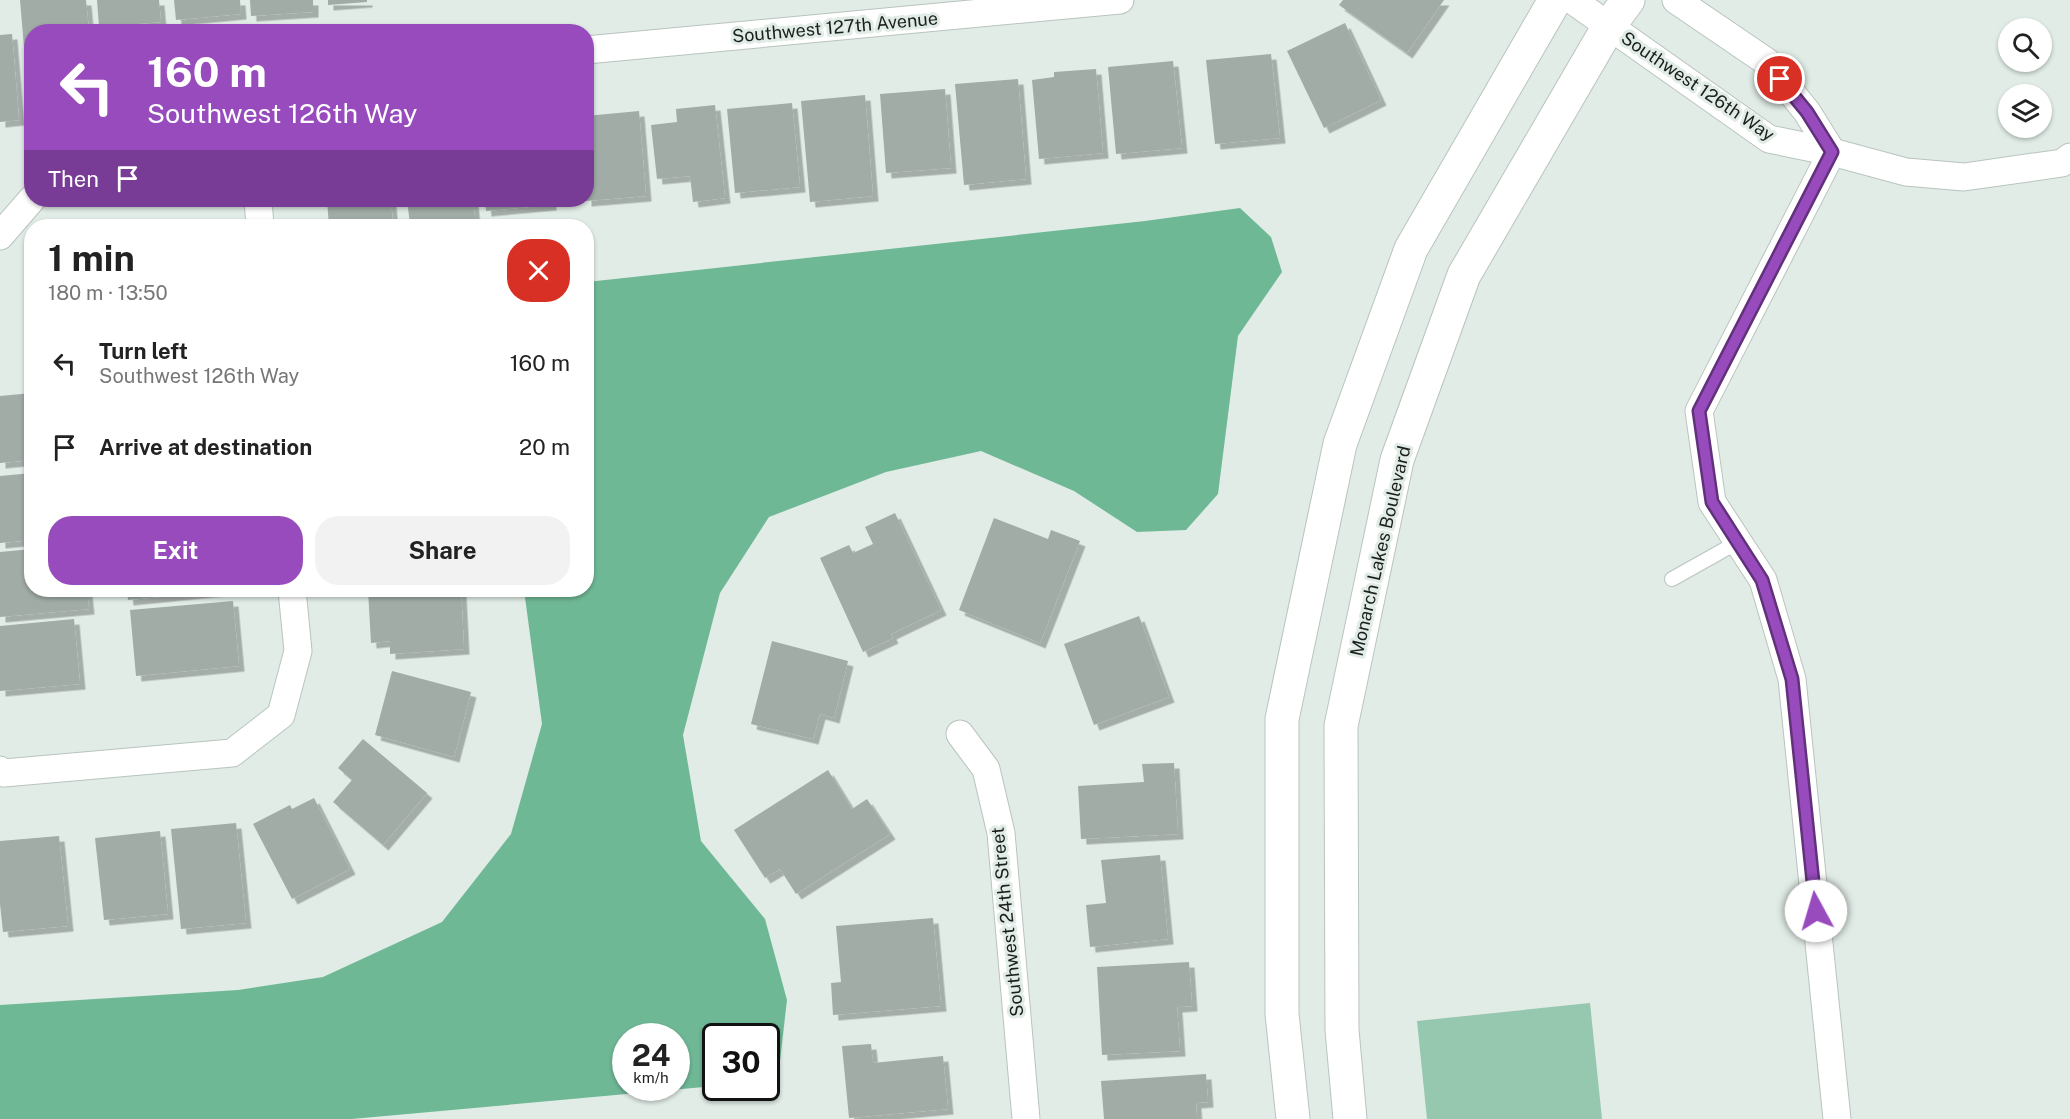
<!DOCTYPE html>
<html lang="en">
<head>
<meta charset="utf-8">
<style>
  body { margin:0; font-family:"Public Sans",sans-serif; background:#f2f2f2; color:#222; height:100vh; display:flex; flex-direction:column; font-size:22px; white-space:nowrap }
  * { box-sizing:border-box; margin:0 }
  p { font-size:20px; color:#767676 }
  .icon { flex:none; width:33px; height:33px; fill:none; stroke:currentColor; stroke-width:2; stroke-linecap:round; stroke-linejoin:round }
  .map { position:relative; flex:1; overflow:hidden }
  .drawer { position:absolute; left:24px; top:219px; width:570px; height:378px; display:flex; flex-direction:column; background:#fff; border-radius:24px; box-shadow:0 2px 4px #0004 }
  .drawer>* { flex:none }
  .hud { position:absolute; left:24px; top:24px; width:570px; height:183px; border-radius:24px; box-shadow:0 2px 4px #0004; background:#974bbd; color:#fff; overflow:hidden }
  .tools { position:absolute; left:1998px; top:18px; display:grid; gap:12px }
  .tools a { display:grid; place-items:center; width:54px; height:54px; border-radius:50%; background:#fff; box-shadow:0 2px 4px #0004; font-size:30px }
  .speed { position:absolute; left:612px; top:1023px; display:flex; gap:12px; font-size:30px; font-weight:700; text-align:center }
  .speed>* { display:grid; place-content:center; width:78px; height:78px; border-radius:50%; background:#fff; box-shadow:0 2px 4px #0004; line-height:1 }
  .speed small { font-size:15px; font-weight:400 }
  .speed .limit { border:3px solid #111; border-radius:9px; background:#fff; color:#111 }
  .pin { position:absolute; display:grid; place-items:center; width:51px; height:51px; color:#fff; margin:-26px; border:3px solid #fff; border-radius:50%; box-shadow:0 2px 6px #0007 }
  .me { position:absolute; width:66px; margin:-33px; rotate:354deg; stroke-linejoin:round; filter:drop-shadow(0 0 4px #0008) }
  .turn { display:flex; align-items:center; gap:21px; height:126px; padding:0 24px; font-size:27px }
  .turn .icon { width:78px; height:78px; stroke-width:2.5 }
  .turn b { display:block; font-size:42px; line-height:51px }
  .then { display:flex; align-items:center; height:57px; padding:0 24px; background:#0003; gap:12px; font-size:22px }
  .round { display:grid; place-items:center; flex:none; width:63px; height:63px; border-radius:24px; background:#f2f2f2 }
  .headline { display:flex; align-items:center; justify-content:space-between; height:102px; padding:0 24px }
  h1 { font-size:36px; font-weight:700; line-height:45px }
  .cta { display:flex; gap:12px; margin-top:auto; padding:12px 24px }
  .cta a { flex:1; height:69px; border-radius:24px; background:#974bbd; color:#fff; font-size:24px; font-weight:700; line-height:69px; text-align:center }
  .cta a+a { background:#f2f2f2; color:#222 }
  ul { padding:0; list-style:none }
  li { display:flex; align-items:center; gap:18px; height:84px; padding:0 24px }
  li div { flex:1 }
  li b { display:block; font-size:22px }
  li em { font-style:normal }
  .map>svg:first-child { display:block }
  .green { fill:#96c7af }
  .water { fill:#6fb896; fill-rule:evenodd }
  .building { fill:#a1aca6; filter:url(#shadow) }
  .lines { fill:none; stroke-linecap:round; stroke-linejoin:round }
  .lane-casing { stroke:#b9c4be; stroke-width:16 }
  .street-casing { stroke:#b9c4be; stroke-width:29 }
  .secondary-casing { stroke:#b9c4be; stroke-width:35 }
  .lane { stroke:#fff; stroke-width:14 }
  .street { stroke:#fff; stroke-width:27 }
  .secondary { stroke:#fff; stroke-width:33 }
  .route-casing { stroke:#62317b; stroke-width:15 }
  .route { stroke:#974bbd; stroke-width:10 }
  .labels { text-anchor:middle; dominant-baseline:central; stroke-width:6; stroke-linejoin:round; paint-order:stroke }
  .street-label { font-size:18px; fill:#1b1f1d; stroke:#e1ece6 }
</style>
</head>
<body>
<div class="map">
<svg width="2070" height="1119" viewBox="0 0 2070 1119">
  <defs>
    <filter id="shadow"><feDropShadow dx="5.5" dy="5.5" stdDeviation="0" flood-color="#0004"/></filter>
  </defs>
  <rect width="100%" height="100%" fill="#e1ece6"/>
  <path class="green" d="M1590,1003L1602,1119H1427L1417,1021Z"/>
  <path class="water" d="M1240,208L1271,237L1282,272L1238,336L1218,494L1186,530L1137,532L1074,491L981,451L886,472L769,517L720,593L683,735L701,841L765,919L787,1000L780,1061L767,1069L766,1036H716L715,1086L352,1119H0V1005L238,990L323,977L442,922L511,834L542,724L524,590H586L587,282L1145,221ZM626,1036H676V1088H626Z"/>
  <g class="building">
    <path d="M20,0H86L89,32H32V46L24,47Z"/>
    <path d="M97,0H159L161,22L99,27Z"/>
    <path d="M174,0H240L241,14L176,20Z"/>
    <path d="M250,0H313V12L251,16Z"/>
    <path d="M328,0H367V2L328,5Z"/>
    <path d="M1343,0H1444L1407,53L1339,5Z"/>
    <path d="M1345,23L1381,100L1324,128L1287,51Z"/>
    <path d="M12,34L19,120L0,122V35Z"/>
    <path d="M1271,54L1280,138L1215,144L1206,60Z"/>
    <path d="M1173,61L1182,148L1116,154L1108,67Z"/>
    <path d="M1096,69L1103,153L1039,159L1032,80L1054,77V72Z"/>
    <path d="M1018,79L1026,179L964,185L955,84Z"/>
    <path d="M945,89L951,168L886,173L880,94Z"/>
    <path d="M865,95L873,196L810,202L801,101Z"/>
    <path d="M792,103L800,187L735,193L727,109Z"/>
    <path d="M715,105L725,198L693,202L690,176L657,179L651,125L677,122L676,109Z"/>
    <path d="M639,111L646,196L586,201V116Z"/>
    <path d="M327,200H391L393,226H329Z"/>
    <path d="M407,200H473L475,219L410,224Z"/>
    <path d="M485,200H551V205L486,211Z"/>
    <path d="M32,393V460L0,463V396Z"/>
    <path d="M32,473V540L0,543V476Z"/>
    <path d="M895,513L941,610L891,634L893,638L863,652L820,558L849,545L853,553L873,544L865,527Z"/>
    <path d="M994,518L1048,539L1051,530L1080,541L1040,643L959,610Z"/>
    <path d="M32,549V590H87L89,609L0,617V552Z"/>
    <path d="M127,590H219V591L128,600Z"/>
    <path d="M368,590H461L464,649L390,654V641L371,643Z"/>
    <path d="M233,601L239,666L136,676L130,610Z"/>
    <path d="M1139,616L1169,697L1094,725L1064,644Z"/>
    <path d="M74,619L80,684L0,691V626Z"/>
    <path d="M772,641L848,661L834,718L820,714L813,739L751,724Z"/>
    <path d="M392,671L471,692L454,757L375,735Z"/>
    <path d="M363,739L427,793L383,845L333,802L352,780L338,768Z"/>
    <path d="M1174,763L1178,834L1081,839L1078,786L1144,782L1142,764Z"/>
    <path d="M828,770L852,809L867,799L890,834L796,894L780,869L765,878L734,830Z"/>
    <path d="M314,798L350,869L292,899L253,824L290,805L292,809Z"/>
    <path d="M236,823L246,923L181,929L171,829Z"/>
    <path d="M160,831L168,914L104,920L95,838Z"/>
    <path d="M59,836L68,926L3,932L0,904V841Z"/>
    <path d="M1160,855L1168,939L1090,947L1086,905L1106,903L1101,860Z"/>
    <path d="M933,918L941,1006L833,1015L831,983L841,982L836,926Z"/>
    <path d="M1189,962L1192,1006L1177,1007L1180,1051L1102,1055L1097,967Z"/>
    <path d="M871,1044L873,1063L943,1056L948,1109L849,1118L842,1046Z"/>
    <path d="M1206,1074L1208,1102L1196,1103L1197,1119H1104L1101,1081Z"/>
  </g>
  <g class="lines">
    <g class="lane-casing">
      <path id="lane" d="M1672,579L1738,542"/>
    </g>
    <g class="street-casing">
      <g id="street">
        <path d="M1572,0L1769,139L1832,152L1906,172L1964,177L2062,163L2070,157"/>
        <path d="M1676,0L1767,62L1807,112L1832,152"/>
        <path d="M586,50L1120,0"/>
        <path d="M1832,152L1699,411L1712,502L1763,580L1792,679L1837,1119"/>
        <path d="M258,200L260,226"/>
        <path d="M0,236L32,199"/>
        <path d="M960,734L986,769L1001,833L1026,1119"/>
        <path d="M0,770L4,773L232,753L281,715L298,651L292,590"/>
      </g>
    </g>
    <g class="secondary-casing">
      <g id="secondary">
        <path d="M1293,1119L1282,1014V719L1340,444L1411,249L1555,0"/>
        <path d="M1350,1119L1342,1030L1341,726L1397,460L1464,275L1609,26L1628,0"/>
      </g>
    </g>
    <use href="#lane" class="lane"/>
    <use href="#street" class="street"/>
    <use href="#secondary" class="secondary"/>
  </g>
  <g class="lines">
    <g class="route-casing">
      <path id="route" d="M1780,79L1807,112L1832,152L1699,411L1712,502L1762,580L1792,679L1816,911"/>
    </g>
    <use href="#route" class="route"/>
  </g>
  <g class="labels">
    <g class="street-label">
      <text transform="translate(835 27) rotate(-5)">Southwest 127th Avenue</text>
      <text transform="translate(1698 86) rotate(34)">Southwest 126th Way</text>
      <text transform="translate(1380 551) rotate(-77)">Monarch Lakes Boulevard</text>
      <text transform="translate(1007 922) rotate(-96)">Southwest 24th Street</text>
    </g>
  </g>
</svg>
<div class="tools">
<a><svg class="icon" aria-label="search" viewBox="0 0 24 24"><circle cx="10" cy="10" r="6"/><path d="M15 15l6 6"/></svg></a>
<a><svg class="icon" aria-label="layers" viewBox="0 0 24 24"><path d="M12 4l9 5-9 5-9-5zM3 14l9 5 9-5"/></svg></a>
</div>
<div class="speed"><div>24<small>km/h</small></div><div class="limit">30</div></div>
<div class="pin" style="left:1780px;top:79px;background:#d93025"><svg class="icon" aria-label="arrive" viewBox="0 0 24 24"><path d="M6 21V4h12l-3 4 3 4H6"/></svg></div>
<svg class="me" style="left:1816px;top:911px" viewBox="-20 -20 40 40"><circle r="19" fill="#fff"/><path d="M0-13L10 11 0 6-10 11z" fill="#974bbd"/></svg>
<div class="hud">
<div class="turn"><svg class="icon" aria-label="left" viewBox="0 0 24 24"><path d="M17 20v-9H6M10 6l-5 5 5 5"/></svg><div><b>160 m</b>Southwest 126th Way</div></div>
<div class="then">Then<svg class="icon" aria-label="arrive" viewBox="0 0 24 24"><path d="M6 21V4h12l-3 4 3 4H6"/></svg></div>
</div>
<section class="drawer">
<div class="headline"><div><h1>1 min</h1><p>180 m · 13:50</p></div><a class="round" style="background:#d93025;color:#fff"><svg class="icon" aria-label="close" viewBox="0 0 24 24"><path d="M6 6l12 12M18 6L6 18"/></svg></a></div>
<ul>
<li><svg class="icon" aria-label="left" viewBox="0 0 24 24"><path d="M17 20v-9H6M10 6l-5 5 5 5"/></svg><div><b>Turn left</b><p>Southwest 126th Way</p></div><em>160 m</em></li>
<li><svg class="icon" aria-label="arrive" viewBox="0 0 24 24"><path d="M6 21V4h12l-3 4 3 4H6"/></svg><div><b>Arrive at destination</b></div><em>20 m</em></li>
</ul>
<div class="cta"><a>Exit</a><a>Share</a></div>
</section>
</div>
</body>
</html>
